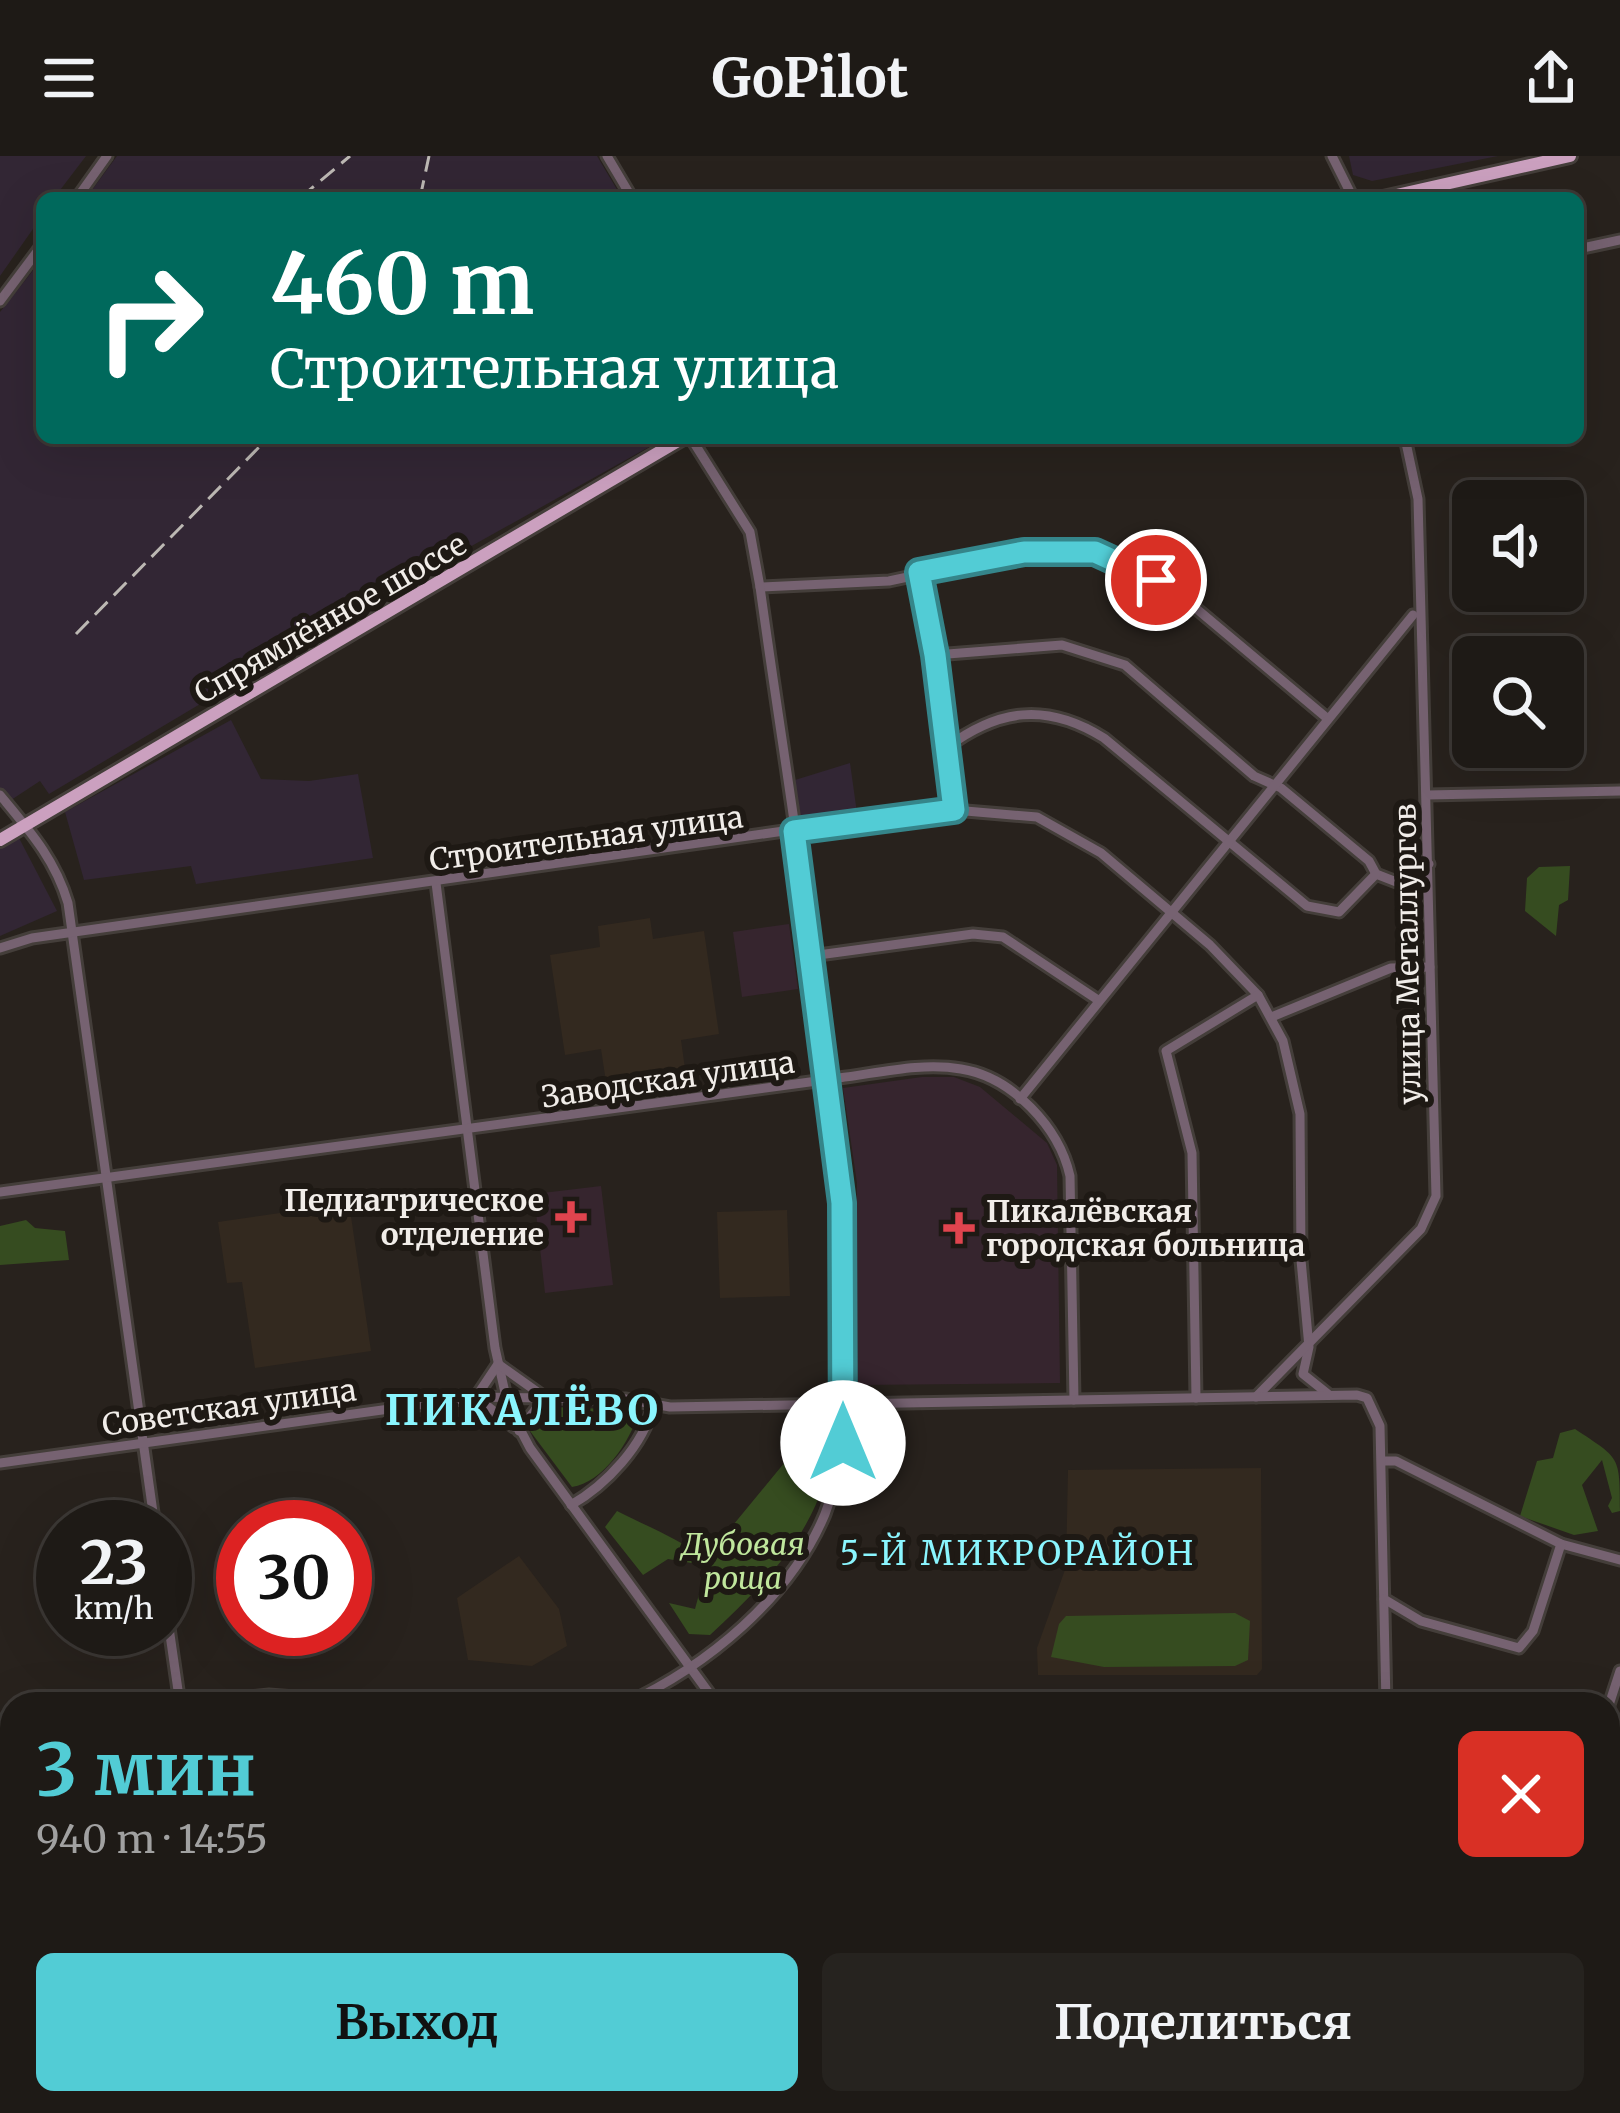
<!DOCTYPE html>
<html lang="ru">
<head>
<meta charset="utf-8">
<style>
  body { margin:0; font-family:Merriweather,serif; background:#26231f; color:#f1f3f6; height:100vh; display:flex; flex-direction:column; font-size:45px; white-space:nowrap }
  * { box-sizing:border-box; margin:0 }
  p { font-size:39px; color:#a1a1a1 }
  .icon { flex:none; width:66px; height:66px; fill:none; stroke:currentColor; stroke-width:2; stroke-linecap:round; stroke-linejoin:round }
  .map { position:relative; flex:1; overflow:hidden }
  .drawer { position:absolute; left:0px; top:1536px; width:1620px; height:423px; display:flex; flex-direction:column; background:#1e1a16; border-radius:36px 36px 0 0; box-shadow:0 12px 48px #0002,0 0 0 3px #3c3835 }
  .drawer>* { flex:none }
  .top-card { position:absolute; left:36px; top:36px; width:1548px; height:252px; border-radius:18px; box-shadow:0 12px 48px #0002,0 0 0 3px #3c3835; background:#00695c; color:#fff; overflow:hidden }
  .fabs { position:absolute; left:1452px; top:324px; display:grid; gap:24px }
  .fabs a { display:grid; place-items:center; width:132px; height:132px; border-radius:18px; background:#1e1a16; box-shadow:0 12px 48px #0002,0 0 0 3px #3c3835; font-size:60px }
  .speed { position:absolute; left:36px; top:1344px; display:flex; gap:24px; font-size:60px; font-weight:700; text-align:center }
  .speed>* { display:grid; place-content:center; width:156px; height:156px; border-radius:50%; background:#1e1a16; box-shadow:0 12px 48px #0002,0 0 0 3px #3c3835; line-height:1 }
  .speed small { font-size:30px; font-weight:400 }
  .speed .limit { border:18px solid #d22; background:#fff; color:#111 }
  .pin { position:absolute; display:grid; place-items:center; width:102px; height:102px; color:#fff; margin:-51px; border:6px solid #fff; border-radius:50%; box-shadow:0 3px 12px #0007 }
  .me { position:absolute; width:132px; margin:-66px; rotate:0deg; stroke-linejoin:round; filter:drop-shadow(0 0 9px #0008) }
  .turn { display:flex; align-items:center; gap:42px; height:252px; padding:0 36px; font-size:54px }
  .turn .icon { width:156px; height:156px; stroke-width:2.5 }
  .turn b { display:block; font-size:84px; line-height:102px }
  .round { display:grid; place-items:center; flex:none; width:126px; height:126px; border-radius:18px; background:#26231f }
  .summary { display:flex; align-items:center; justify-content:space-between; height:204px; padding:0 36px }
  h1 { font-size:72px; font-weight:700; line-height:90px; color:#52ccd5 }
  .action { display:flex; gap:24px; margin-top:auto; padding:24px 36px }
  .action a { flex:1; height:138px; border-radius:18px; background:#52ccd5; color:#111; font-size:48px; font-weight:700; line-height:138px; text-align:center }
  .action a+a { background:#26231f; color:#f1f3f6 }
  header { display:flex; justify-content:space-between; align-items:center; height:156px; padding:0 36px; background:#1e1a16; font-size:54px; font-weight:700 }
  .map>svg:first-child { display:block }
  .built { fill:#33291f }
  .industrial { fill:#322634 }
  .medical { fill:#36252e }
  .green { fill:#364c20 }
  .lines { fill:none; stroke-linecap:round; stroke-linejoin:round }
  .minor-casing { stroke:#443e3a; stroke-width:15 }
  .major-casing { stroke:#443e3a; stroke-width:18 }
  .minor { stroke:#766271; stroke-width:9 }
  .major { stroke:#cba0bf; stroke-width:12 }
  .rail { stroke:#bcb8b3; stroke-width:3; stroke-dasharray:18 9; stroke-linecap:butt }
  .route-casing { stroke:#35858a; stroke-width:30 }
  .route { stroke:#52ccd5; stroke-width:21 }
  .health-dot { fill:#e0444e; stroke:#1e1914; stroke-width:4.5 }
  .labels { text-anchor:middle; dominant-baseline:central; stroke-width:12; stroke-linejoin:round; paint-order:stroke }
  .street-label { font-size:30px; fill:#f1ede9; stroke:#1e1914 }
  .poi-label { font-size:30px; font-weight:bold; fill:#f1ede9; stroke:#1e1914; text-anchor:end }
  .park-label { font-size:30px; font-style:italic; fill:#c0e79d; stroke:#1e1914 }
  .neighbourhood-label { font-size:33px; letter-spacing:3px; fill:#8af5fe; stroke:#1e1914 }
  .district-label { font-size:42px; font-weight:bold; letter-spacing:3px; fill:#8af5fe; stroke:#1e1914 }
</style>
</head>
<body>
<header><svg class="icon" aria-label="menu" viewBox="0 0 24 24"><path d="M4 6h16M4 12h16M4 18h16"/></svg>GoPilot<svg class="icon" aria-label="share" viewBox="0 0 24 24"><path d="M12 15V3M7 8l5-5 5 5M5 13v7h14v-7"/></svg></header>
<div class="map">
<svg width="1620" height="1957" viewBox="0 0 1620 1957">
  <rect width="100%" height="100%" fill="#28221d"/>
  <g class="built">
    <path d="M650,762L653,783L704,775L719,878L681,884L687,927L608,939L601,893L565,899L550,799L600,791L598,770Z"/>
    <path d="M349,1047L371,1195L255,1212L242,1126L227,1127L218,1066Z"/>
    <path d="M787,1054L790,1140L720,1142L717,1056Z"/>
    <path d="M1261,1312L1262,1513L1257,1519H1038L1037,1492L1066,1411L1068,1314Z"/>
    <path d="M519,1400L559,1453L567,1490L532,1510L468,1504L457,1442Z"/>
    <path d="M12,1587V1775L0,1777V1589Z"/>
    <path d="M397,1947H541L542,1952L398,1957Z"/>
  </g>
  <g class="industrial">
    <path d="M0,0H86L54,42H42V60L0,120Z"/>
    <path d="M117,0H597L622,42H86Z"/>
    <path d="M1349,0H1498L1372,25L1353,19Z"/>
    <path d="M42,103V282H665L375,444L49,638L40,625L8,646L0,633V156Z"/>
    <path d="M231,564L261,623L309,625L358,618L373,702L196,728L191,710L84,724L65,656Z"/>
    <path d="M850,607L857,657L801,665L795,624Z"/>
    <path d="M19,682L57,755L0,780V693Z"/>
  </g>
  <g class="medical">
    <path d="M789,768L798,833L742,841L733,776Z"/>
    <path d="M922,921H954L980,931L1047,987L1057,1009L1060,1227L856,1229L857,1141L850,1140L849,1085L857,1084V1027L843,932Z"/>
    <path d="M601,1030L613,1129L545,1137L534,1038Z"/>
  </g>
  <g class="green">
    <path d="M1570,710L1568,744L1559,749L1556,780L1525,755L1527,722L1539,711Z"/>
    <path d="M26,1064L35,1072L65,1075L69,1104L0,1109V1070Z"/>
    <path d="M553,1251L633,1254L638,1257C631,1285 602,1327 572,1331L530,1275Z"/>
    <path d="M817,1267L831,1270C835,1359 769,1424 710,1479L689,1478L669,1447L695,1453L705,1416L697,1408L668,1403L643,1419L605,1371L617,1355C649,1371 676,1382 706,1402Z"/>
    <path d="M1575,1273C1620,1303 1620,1299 1620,1355L1612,1357L1608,1350L1612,1342L1602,1304L1582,1329L1598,1375L1574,1379L1520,1360L1537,1305L1553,1302L1560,1277Z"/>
    <path d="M1235,1457L1250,1465L1248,1504L1235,1510L1104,1511L1051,1501L1059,1468L1066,1460Z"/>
  </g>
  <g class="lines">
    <g class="minor-casing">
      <g id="minor">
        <path d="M607,0L632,42"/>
        <path d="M1332,0L1353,42"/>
        <path d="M77,42L107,0"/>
        <path d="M1578,93L1620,84"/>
        <path d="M0,145L42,89"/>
        <path d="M919,416L935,499L954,654"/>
        <path d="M760,431L889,425L1024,396H1095L1186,444L1328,563"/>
        <path d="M935,499L1062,489L1125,509L1254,620L1281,632L1369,705L1376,718L1399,727L1429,708"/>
        <path d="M946,592C998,553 1046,546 1104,582L1307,750L1339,756L1376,718"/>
        <path d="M0,639C29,674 55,703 68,747L155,1371"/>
        <path d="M1427,639L1620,635"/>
        <path d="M436,727L495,1192L508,1250L530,1292L717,1548"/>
        <path d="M0,792L32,782L833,668L954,654L1037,661L1101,697L1210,789L1258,839L1283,885L1300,958L1301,1104L1309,1191L1303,1218L1328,1238"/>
        <path d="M811,800L973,778L1003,781L1098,844"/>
        <path d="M1274,860L1391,812L1430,811"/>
        <path d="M1020,943L1413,459"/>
        <path d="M0,1036L839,922C879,917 922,906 961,913C1012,921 1059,971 1070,1020L1074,1244"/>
        <path d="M498,1208L543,1240"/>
        <path d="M476,1241L514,1271"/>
        <path d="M476,1241L498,1208"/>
        <path d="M1256,1241L1421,1073L1436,1040L1418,343L1405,282"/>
        <path d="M1196,1242L1192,997L1166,895L1258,839"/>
        <path d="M519,1275L545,1241"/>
        <path d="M1383,1305H1396L1561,1388L1620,1404"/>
        <path d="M0,1307L476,1241L625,1243L670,1251L1357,1239L1367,1242L1380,1270L1386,1548"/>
        <path d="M571,1349C606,1329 644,1289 653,1249"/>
        <path d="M1384,1443L1421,1465L1519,1492L1533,1475L1561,1388"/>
        <path d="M165,1444L180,1548"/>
        <path d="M178,1548L269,1539L385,1548"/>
        <path d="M625,1548C707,1510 790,1442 825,1358C848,1301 842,1239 842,1179C841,928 794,678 760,431L750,376L691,282"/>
        <path d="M1608,1552L1620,1515"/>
        <path d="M0,1574L12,1572"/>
        <path d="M1608,1631L1620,1636"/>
        <path d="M0,1785L12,1783"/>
        <path d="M1608,1843H1620"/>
        <path d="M232,1947L233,1957"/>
        <path d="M1334,1947L1341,1957"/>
        <path d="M1575,1947L1584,1957"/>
        <path d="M744,1957L745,1947"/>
      </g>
    </g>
    <g class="major-casing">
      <g id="major">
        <path d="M1383,42L1570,0"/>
        <path d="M0,684L683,282"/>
      </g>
    </g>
    <use href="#minor" class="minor"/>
    <use href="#major" class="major"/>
    <g class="rail">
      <path d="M300,42L350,0"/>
      <path d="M420,42L429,0"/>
      <path d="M76,478L268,282"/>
    </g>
  </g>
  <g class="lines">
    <g class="route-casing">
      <path id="route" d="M843,1287L842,1047L794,675L954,654L935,499L919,416L1024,396H1095L1156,424"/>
    </g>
    <use href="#route" class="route"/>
  </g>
  <g class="health-dot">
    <path d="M565 1043h12v12h12v12h-12v12h-12v-12h-12v-12h12z"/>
    <path d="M953 1054h12v12h12v12h-12v12h-12v-12h-12v-12h12z"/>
  </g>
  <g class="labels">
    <g class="street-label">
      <text transform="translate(330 462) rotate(-30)">Спрямлённое шоссе</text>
      <text transform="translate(586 682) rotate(-8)">Строительная улица</text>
      <text transform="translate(1407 798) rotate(-91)">улица Металлургов</text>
      <text transform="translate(668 923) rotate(-8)">Заводская улица</text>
      <text transform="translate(229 1251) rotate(-8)">Советская улица</text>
    </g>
    <g class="poi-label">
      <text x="544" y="1044">Педиатрическое<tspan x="544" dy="34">отделение</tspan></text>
      <text x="986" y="1055" text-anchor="start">Пикалёвская<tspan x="986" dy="34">городская больница</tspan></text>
    </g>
    <g class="park-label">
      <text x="743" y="1388">Дубовая<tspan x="743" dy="34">роща</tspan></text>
    </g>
    <g class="neighbourhood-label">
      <text x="1018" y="1397">5-Й МИКРОРАЙОН</text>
    </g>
    <g class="district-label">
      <text x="523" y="1254">ПИКАЛЁВО</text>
    </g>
  </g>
</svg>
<div class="fabs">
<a><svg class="icon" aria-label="sound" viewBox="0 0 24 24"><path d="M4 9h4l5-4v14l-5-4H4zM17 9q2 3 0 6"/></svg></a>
<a><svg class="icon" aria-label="search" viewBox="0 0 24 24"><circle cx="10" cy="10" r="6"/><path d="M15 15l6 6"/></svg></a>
</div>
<div class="speed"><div>23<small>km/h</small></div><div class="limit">30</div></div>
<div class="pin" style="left:1156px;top:424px;background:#d93025"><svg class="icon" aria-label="arrive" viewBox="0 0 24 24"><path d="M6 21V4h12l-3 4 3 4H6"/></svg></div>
<svg class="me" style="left:843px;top:1287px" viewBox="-20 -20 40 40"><circle r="19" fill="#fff"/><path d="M0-13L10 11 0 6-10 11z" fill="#52ccd5"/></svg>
<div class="top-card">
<div class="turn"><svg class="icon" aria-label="right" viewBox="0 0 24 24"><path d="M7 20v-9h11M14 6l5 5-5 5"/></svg><div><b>460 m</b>Строительная улица</div></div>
</div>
<section class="drawer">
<div class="summary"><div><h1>3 мин</h1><p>940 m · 14:55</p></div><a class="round" style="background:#d93025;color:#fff"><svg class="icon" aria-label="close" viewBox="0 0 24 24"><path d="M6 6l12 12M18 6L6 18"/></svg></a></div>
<div class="action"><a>Выход</a><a>Поделиться</a></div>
</section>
</div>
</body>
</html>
